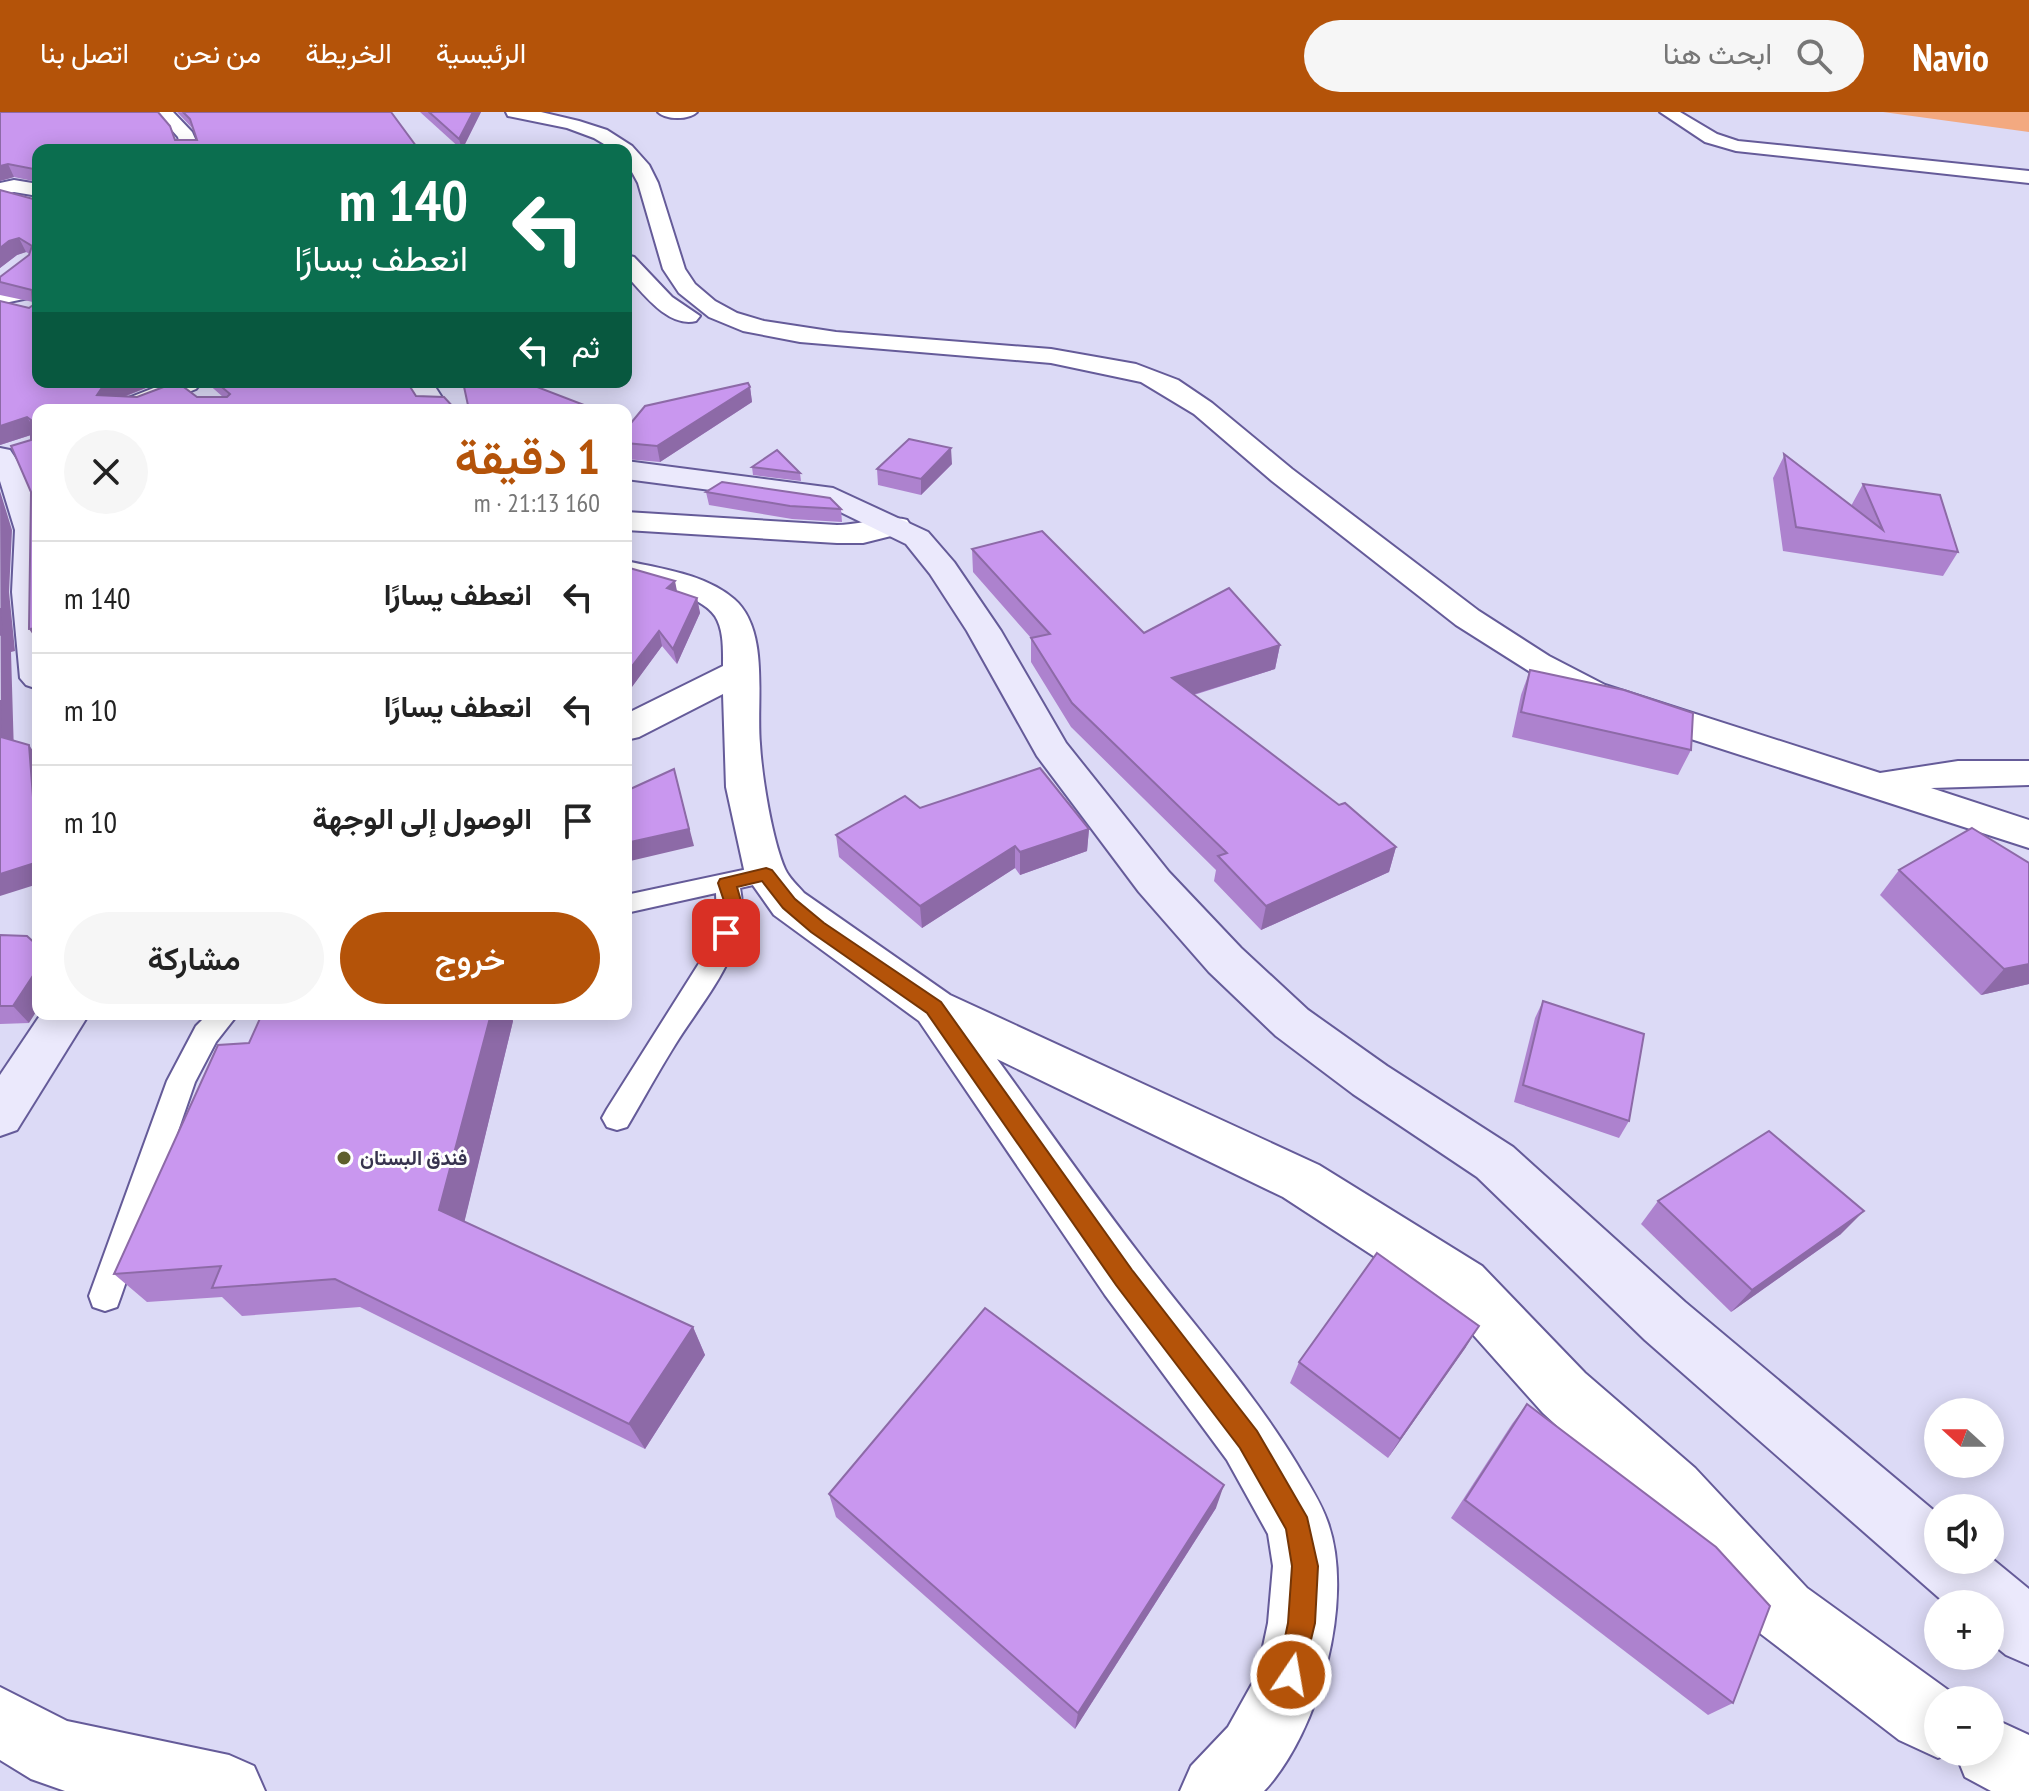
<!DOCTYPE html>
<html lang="ar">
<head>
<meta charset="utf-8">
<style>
  body { margin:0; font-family:"PT Sans Narrow",Vazirmatn,sans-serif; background:#f6f6f6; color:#222; direction:rtl; height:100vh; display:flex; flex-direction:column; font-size:30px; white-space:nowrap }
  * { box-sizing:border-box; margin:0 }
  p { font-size:26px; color:#767676 }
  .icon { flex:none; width:44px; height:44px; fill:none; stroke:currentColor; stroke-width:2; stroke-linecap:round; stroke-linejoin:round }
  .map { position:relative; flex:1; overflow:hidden; direction:ltr }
  .drawer { position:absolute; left:32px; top:292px; width:600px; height:616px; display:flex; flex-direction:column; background:#fff; border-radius:16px; box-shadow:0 4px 20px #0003; direction:rtl }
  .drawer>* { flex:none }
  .hud { position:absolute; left:32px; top:32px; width:600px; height:244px; border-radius:16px; box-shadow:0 4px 20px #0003; direction:rtl; background:#0b6e4f; color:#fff; overflow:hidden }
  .needle { width:52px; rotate:291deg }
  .controls { position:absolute; left:1924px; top:1286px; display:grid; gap:16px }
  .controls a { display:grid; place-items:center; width:80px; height:80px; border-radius:50%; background:#fff; box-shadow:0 4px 20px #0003; font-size:40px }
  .pin { position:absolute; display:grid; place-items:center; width:68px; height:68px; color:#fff; margin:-34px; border-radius:16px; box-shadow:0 4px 12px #0006 }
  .me { position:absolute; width:88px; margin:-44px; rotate:12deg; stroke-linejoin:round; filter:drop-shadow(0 0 6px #0008) }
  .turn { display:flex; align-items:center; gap:28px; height:168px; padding:0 32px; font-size:36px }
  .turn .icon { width:104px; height:104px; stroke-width:2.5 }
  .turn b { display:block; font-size:56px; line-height:68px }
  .then { display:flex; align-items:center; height:76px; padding:0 32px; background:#0003; gap:16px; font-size:30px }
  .round { display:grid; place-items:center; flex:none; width:84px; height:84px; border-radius:42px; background:#f6f6f6 }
  .overview { display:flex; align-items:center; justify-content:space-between; height:136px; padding:0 32px }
  h1 { font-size:48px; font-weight:600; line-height:60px; color:#b45309 }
  .primary-button { display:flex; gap:16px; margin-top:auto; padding:16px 32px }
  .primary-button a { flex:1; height:92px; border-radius:48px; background:#b45309; color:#fff; font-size:32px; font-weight:600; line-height:92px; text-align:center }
  .primary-button a+a { background:#f6f6f6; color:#222 }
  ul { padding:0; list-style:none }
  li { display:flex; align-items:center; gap:24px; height:112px; padding:0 32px; border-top:2px solid #e0e0e0 }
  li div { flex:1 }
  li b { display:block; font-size:30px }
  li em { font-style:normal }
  header { display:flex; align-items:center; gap:48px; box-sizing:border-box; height:112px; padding:0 40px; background:#b45309; color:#fff }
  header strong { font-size:38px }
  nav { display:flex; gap:44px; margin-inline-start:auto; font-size:28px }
  .search { width:560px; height:72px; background:#f6f6f6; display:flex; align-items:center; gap:20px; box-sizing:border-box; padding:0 28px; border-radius:44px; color:#767676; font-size:30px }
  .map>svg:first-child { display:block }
  .green { fill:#f3a980 }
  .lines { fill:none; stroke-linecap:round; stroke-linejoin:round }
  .lane-casing { stroke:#655b99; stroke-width:4 }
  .street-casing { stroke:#655b99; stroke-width:4 }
  .secondary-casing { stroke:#655b99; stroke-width:4 }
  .lane { fill:#fff; fill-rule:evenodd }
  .street { fill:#fff; fill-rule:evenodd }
  .secondary { fill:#ebe9fc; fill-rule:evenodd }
  .wall { fill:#ad82ce }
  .shaded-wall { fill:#8d6aa7 }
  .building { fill:#c997ef; stroke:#8d6aa7; stroke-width:2 }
  .route { fill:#b45309; stroke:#753606; stroke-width:2 }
  .poi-dot { fill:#5e5f2c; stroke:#fefefe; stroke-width:3 }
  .labels { text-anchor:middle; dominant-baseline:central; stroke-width:6; stroke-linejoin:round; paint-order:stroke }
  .poi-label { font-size:20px; font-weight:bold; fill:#37334f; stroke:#fefefe; text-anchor:start }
</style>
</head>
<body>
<header>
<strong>Navio</strong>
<div class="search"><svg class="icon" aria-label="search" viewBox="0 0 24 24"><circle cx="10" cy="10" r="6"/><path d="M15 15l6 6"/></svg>ابحث هنا</div>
<nav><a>الرئيسية</a><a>الخريطة</a><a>من نحن</a><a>اتصل بنا</a></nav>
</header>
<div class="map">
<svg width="2029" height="1679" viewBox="0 0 2029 1679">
  <rect width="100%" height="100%" fill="#dcdaf6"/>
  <path class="green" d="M1883,0H2029V20Z"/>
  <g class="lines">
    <g class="lane-casing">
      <g id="lane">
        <path d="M766,753L775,756L778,762L775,768L740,776C752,836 704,886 675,933C658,960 643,988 627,1015L617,1018L607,1015L602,1006L607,997L703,845L717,810L716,781L626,801V783Z"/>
        <path d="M208,902H238L216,930L195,970L121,1184L117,1195L105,1199L93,1195L89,1184L167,969L196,914Z"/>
      </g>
    </g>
    <g class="street-casing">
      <g id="street">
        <path d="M156,0H173L192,20L200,38H182L178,25Z"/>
        <path d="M506,0H541L579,9L607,18L632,34L649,53L658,71L685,157L695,172L715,189L737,201L764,209L836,220L1051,237L1136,252L1178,268L1212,291L1292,357L1479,499L1549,544L1605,573L1880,661L1958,649H2029V673L1931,676L2029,708V736L1632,608L1554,575L1456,513L1272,369L1194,302L1141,270L1051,251L800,230L743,219L709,205L679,181L663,157L638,71L626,49V38H614L594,26L567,16L508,4Z"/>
        <path d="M658,0H697C689,8 666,8 658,0Z"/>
        <path d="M1660,0H1680L1717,22L1738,29L2029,59V71L1736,39L1705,30Z"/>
        <path d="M14,68L38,72V84L14,80L0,83V71Z"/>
        <path d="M626,143L634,145L672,185L700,204L696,209C668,216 643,181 626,163Z"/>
        <path d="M38,170V184L0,192V178Z"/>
        <path d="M169,270L200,272L196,277L145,298H109L113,292Z"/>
        <path d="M626,400L837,413C858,413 890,403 907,408L911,414L907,420L863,431H837L626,418Z"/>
        <path d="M626,449C662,457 705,462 734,487C770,518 756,589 760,632C762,665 772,727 785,757C789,766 798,774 804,781L950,883L1319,1053L1482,1154L1585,1261L1695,1356L1807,1476L1962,1588H1938V1640H1954L1938,1646L1899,1628L1761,1522L1651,1400L1543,1301L1444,1190L1283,1085L997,947C1046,1014 1093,1082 1144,1148C1196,1216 1253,1279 1297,1352C1308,1371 1321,1390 1328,1411C1355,1488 1319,1621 1264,1679H1180L1191,1654L1228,1615L1257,1563L1268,1511L1273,1454L1268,1422L1227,1348L1105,1183L919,909L774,803L745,762L726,675L723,582L639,625L626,628V602L723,554C723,538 724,518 715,504C700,482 650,473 626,467Z"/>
        <path d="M0,1575L67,1609L229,1643L254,1654L265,1679H65L31,1667L0,1648Z"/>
        <path d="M1990,1605L2029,1623V1679H1991L1965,1665L1955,1640H1990Z"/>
      </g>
    </g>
    <g class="secondary-casing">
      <g id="secondary">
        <path d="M406,270H432L450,298H424Z"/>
        <path d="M0,336L10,338C23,357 31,375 38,396V577L26,573L20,566L12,480L15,418L0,369Z"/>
        <path d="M626,349L833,376L928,420L954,450L1001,519L1066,631L1169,760L1241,836L1308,898L1387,954L1513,1035L1685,1190L1938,1402V1448H1990V1445L2029,1477V1553L2006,1543L1990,1530V1492H1946L1645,1228L1477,1065L1353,982L1276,924L1209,860L1139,780L1037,644L967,519L930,462L906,432L826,393L626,367Z"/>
        <path d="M41,902H89L17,1018L0,1024V963Z"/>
      </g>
    </g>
    <use href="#lane" class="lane"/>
    <use href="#street" class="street"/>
    <use href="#secondary" class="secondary"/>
  </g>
  <g class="wall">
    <path d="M0,0L176,28H197L193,17L177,0H391L419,38H38L161,270L124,285H223L206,270H407L416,284L38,298L31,328V323L0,333L29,196L33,193V190L0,183V165L30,142L26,140L17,143L0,156V78L33,87V69L14,65L0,69Z"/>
    <path d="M420,0H481L462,38Z"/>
    <path d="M750,275L752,290L660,350L626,347V309L631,311Z"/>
    <path d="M1785,342L1851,394L1863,372L1958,440L1943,464L1783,439L1773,366Z"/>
    <path d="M952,352L921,383L878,373L877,357Z"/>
    <path d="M752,355L800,361L801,369L753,363Z"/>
    <path d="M706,380L841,397L842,410L792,407L709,393Z"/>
    <path d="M972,437L1144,521L1280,533L1275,557L1194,583L1339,693L1396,735L1389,760L1261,818L1214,769L1216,758L1071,615L1031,550V526L973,460Z"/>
    <path d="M626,455L677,479L697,486L700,501L677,552L662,534L626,583Z"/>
    <path d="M1530,558L1691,638L1678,663L1512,625L1521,583Z"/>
    <path d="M920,696L1089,717L1087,739L1020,763L1015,756L922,816L839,745L836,723Z"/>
    <path d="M2029,751V872L1981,883L1880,783L1899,758Z"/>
    <path d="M0,823L29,911L0,912Z"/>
    <path d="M1543,889L1629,1009L1619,1026L1514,990L1535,906Z"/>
    <path d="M262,902H510L513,909L464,1110L693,1215L705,1243L645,1337L360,1195L242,1204L222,1185L147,1190L114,1162L249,931Z"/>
    <path d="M1658,1089L1841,1122L1731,1200L1641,1112Z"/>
    <path d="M1466,1235L1388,1346L1290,1271L1299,1250Z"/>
    <path d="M1527,1292L1733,1591L1708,1603L1451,1406L1512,1312Z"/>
    <path d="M829,1382L1216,1396L1075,1617L836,1405Z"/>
  </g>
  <g class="shaded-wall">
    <path d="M473,0H481L462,38L459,27Z"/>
    <path d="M8,52L14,65L0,69V54Z"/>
    <path d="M19,126L26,140L17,143L0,156V136L9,129Z"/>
    <path d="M113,270H161L112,289L97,283L103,274Z"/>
    <path d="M750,275L752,290L660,350L657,334Z"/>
    <path d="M27,305L37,321L0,333V314Z"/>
    <path d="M951,336L952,352L921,383V367Z"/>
    <path d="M626,355L630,370L626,373Z"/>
    <path d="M0,379L12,418L9,480L15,539L11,540L14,642L1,625Z"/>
    <path d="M675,469L678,484L667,476Z"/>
    <path d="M697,486L700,501L677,552L673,537Z"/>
    <path d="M38,516V530L29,517Z"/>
    <path d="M659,519L662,534L626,583V562Z"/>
    <path d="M1280,533L1275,557L1169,590L1172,566Z"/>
    <path d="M29,633L38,646V772L0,784V762Z"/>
    <path d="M674,657L694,734L626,750V731Z"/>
    <path d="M1089,717L1087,739L1020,763V740Z"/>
    <path d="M1015,734V756L922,816L920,794Z"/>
    <path d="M1396,735L1389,760L1261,818L1266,794Z"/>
    <path d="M2029,852V872L1981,883L2004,857Z"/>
    <path d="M38,856V897L29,911L13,894Z"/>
    <path d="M491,902H510L513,909L460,1128L439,1098Z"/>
    <path d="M1864,1099L1841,1122L1731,1200L1752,1178Z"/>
    <path d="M1479,1214L1466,1235L1388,1346L1400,1327Z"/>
    <path d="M693,1215L705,1243L645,1337L629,1312Z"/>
    <path d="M1224,1373L1216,1396L1075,1617L1078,1601Z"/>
  </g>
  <g class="building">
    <path d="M0,0H158L170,14L175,28H197L190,7L183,0H391L419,38H38V270H113L103,274L97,283L137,285L177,270L197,285H227L230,282L216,270H407L416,284L444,285L456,298H38V516L29,517L31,380L11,334L31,328V308L27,305L0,314V189L29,196L33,193L32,178L0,170V165L29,143L32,134L19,126L9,129L0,136V78L33,87L34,57L8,52L0,54Z"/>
    <path d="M429,0H473L459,27Z"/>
    <path d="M463,270H534L537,275L597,298H469Z"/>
    <path d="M748,271L750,275L657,334L626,331V309L631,311L645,294Z"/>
    <path d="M909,327L951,336L921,367L877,357Z"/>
    <path d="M777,338L800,361L752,355Z"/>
    <path d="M1784,342L1883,418L1863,372L1940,383L1958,440L1796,415Z"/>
    <path d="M722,370L830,386L841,397L790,394L706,380Z"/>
    <path d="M1042,419L1144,521L1229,476L1280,533L1172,566L1339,693L1345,691L1396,735L1266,794L1218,744L1227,741L1072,591L1031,526L1050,522L972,437Z"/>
    <path d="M626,455L675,469L667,476L697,486L673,537L659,519L626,562Z"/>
    <path d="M0,496L2,522L0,523Z"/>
    <path d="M1530,558L1624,578L1693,601L1691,638L1521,600Z"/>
    <path d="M0,588L1,625L29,633L38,750L0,762Z"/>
    <path d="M1040,656L1089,717L1020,740L1015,734L920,794L836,723L905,684L920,696Z"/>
    <path d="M674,657L689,717L626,731V679Z"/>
    <path d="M1972,716L2029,751V852L2004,857L1899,758Z"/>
    <path d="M0,823L27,824L38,834V856L13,894H0Z"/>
    <path d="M1543,889L1644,922L1629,1009L1523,973Z"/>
    <path d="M262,902H491L439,1098L693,1215L629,1312L335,1167L212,1176L221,1154L114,1162L218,933L249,931Z"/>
    <path d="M1769,1019L1864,1099L1752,1178L1658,1089Z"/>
    <path d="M1377,1141L1479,1214L1400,1327L1299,1250Z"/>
    <path d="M985,1196L1224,1373L1078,1601L829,1382Z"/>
    <path d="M1527,1292L1716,1435L1770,1494L1733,1591L1465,1388Z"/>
  </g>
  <path class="route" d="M766,756L772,758L795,787L824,811L941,890L1132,1158L1257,1319L1307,1405L1318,1454L1315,1511L1300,1573L1291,1577L1281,1573L1277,1563L1288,1511L1292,1454L1286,1417L1240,1336L1116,1173L927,901L811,820L783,796L762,769L737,775L741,789L735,821L726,828L719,826L717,821L724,789L718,771L720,767Z"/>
  <circle class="poi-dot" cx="344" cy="1046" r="8"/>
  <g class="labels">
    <g class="poi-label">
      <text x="360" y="1046">فندق البستان</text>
    </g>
  </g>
</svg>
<div class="controls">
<a><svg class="needle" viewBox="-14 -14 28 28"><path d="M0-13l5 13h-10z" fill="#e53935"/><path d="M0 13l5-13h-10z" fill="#767676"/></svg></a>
<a><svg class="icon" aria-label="sound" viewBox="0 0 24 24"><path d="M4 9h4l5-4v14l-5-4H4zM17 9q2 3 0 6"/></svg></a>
<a>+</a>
<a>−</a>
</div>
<div class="pin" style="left:726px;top:821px;background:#d93025"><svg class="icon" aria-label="arrive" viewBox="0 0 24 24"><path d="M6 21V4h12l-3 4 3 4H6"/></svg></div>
<svg class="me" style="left:1291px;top:1563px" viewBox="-20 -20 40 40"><circle r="17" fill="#b45309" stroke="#fff" stroke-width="3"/><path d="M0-11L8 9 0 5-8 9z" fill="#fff"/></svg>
<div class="hud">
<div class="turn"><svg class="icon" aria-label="left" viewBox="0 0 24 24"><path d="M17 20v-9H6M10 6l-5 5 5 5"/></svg><div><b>140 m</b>انعطف يسارًا</div></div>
<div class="then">ثم<svg class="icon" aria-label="left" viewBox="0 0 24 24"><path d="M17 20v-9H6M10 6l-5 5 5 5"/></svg></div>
</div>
<section class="drawer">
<div class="overview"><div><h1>1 دقيقة</h1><p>160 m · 21:13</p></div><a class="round"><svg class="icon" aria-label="close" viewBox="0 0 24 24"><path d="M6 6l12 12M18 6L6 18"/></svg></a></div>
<ul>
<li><svg class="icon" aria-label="left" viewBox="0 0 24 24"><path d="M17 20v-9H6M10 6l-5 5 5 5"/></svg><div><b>انعطف يسارًا</b></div><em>140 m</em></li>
<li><svg class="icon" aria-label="left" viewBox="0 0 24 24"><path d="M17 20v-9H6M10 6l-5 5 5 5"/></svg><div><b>انعطف يسارًا</b></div><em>10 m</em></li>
<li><svg class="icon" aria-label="arrive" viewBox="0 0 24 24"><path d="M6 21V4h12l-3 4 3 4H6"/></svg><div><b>الوصول إلى الوجهة</b></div><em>10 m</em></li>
</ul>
<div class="primary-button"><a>خروج</a><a>مشاركة</a></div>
</section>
</div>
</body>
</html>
